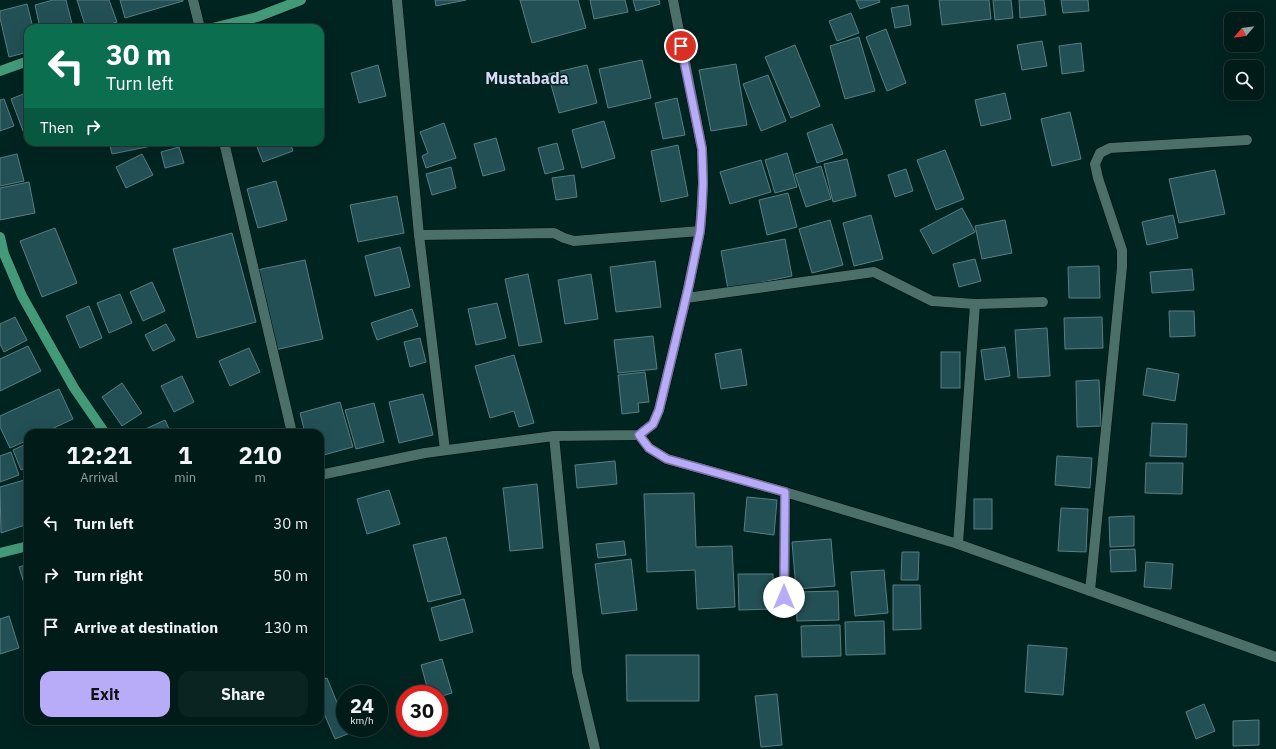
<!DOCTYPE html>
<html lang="en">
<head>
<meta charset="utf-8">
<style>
  body { margin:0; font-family:"IBM Plex Sans",sans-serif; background:#0a2421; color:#f1f3f6; height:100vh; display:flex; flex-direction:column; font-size:15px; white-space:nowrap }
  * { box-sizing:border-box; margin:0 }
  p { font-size:13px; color:#95a1a2 }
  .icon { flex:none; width:22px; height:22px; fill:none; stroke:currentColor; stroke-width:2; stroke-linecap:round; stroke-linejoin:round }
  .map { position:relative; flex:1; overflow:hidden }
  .sheet { position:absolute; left:24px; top:429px; width:300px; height:296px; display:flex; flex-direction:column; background:#001b18; border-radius:12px; box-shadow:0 4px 16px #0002,0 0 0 1px #223937 }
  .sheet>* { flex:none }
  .hud { position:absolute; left:24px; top:24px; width:300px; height:122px; border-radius:12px; box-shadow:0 4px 16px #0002,0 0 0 1px #223937; background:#0b6e4f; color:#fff; overflow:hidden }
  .needle { width:26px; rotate:241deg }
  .fabs { position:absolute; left:1224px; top:12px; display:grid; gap:8px }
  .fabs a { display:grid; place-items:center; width:40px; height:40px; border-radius:8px; background:#001b18; box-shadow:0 4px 16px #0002,0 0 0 1px #223937; font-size:20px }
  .speed { position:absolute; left:336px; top:685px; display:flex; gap:8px; font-size:20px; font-weight:700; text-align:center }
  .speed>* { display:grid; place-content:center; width:52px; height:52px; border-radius:50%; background:#001b18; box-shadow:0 4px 16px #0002,0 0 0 1px #223937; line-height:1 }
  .speed small { font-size:10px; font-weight:400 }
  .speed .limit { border:6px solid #d22; background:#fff; color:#111 }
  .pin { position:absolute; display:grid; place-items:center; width:34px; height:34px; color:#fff; margin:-17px; border:2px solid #fff; border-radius:50%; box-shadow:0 1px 4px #0007 }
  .me { position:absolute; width:44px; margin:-22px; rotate:0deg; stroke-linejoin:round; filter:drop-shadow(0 0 3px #0008) }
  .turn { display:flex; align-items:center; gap:14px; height:84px; padding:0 16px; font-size:18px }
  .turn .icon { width:52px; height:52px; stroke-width:2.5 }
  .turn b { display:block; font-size:28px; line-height:34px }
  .then { display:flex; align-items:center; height:38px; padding:0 16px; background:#0003; gap:8px; font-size:15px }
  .eta { display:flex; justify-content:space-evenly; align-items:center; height:68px; text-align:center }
  .eta b { font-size:24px; font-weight:800; line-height:28px }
  .cta { display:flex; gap:8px; margin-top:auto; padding:8px 16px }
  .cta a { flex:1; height:46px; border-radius:12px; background:#b8abf7; color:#111; font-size:16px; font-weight:800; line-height:46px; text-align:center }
  .cta a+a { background:#0a2421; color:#f1f3f6 }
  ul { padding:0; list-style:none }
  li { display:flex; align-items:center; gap:12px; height:52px; padding:0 16px }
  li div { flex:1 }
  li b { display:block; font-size:15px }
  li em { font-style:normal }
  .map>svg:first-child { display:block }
  .building { fill:#225055; stroke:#597e83 }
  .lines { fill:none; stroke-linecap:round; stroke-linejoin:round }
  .minor-casing { stroke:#000c0a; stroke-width:11 }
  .major-casing { stroke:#000c0a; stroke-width:11 }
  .minor { stroke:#4b6f69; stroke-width:10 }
  .major { stroke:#439a79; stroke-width:10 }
  .route-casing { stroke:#786fa1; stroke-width:10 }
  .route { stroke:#b8abf7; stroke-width:7 }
  .labels { text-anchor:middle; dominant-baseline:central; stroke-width:3; stroke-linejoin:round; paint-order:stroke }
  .quarter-label { font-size:16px; font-weight:bold; fill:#dcd9f6; stroke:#002420 }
</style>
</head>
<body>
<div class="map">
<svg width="1276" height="749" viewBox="0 0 1276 749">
  <rect width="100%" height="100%" fill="#002420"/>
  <g class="building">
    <path d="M53,0H66L73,28H40L35,5Z"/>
    <path d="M77,0H109L117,22L100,28H86Z"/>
    <path d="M120,0H183V1L125,18Z"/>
    <path d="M435,0H466L436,6Z"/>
    <path d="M520,0H578L586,28L532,43Z"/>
    <path d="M590,0H625L628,12L594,19Z"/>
    <path d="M633,0H659L660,4L636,11Z"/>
    <path d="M856,0H879L880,2L860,9Z"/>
    <path d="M939,0H989L991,19L942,25Z"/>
    <path d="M993,0H1011L1013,18L995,20Z"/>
    <path d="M1019,0H1044L1046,15L1020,18Z"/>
    <path d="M1061,0H1088L1089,11L1063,13Z"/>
    <path d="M27,4L33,28H28V52L9,57L0,18V11Z"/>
    <path d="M908,5L911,25L895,28L891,8Z"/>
    <path d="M851,13L859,33L837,41L829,21Z"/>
    <path d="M886,29L906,83L887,91L866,37Z"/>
    <path d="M859,37L875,91L845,99L830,46Z"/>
    <path d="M1042,41L1047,66L1022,70L1017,45Z"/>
    <path d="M1081,43L1084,71L1062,74L1059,46Z"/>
    <path d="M795,45L820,106L791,118L765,57Z"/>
    <path d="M642,60L651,98L608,108L599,69Z"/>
    <path d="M736,64L747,125L711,131L699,70Z"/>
    <path d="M378,65L386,96L359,103L351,73Z"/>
    <path d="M587,65L597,103L559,113L548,74Z"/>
    <path d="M768,75L786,121L761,131L743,84Z"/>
    <path d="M28,92V134L25,136L11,99Z"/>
    <path d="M1005,93L1011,119L981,126L975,100Z"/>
    <path d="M677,98L685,135L663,139L655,103Z"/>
    <path d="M4,99L14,126L0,131V100Z"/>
    <path d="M1070,112L1081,159L1052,166L1041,119Z"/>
    <path d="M604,121L615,158L582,168L572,130Z"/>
    <path d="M444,123L456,158L426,168L422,156L428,153L420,132Z"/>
    <path d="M832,124L843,154L817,163L807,133Z"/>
    <path d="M496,138L505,170L483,176L474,144Z"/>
    <path d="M109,142H171L112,154Z"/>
    <path d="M255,142H290L293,151L263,162Z"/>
    <path d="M557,143L564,169L545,174L538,148Z"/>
    <path d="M678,145L688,196L661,202L651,151Z"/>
    <path d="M179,147L184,163L165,168L161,152Z"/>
    <path d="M945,150L964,199L936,210L917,160Z"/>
    <path d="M787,153L797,187L775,193L765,160Z"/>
    <path d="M17,154L24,181L0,186V158Z"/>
    <path d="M142,154L153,175L126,188L116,167Z"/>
    <path d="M847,159L856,196L833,202L824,164Z"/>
    <path d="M761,160L771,192L730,204L720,172Z"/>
    <path d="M821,166L831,199L806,207L795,174Z"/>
    <path d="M451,167L456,188L432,195L426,174Z"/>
    <path d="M906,169L913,191L895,197L888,175Z"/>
    <path d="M1215,170L1225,214L1179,223L1169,179Z"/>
    <path d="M574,175L577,197L556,200L552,178Z"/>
    <path d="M276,181L287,220L258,228L247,189Z"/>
    <path d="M29,182L35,213L0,220V188Z"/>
    <path d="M788,193L797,227L767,235L759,200Z"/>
    <path d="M397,196L404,233L358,242L350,205Z"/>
    <path d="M962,208L975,232L933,254L920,230Z"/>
    <path d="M871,215L883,259L854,266L843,223Z"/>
    <path d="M1173,215L1178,238L1147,245L1142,222Z"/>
    <path d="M830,220L843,265L812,273L799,229Z"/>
    <path d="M1005,220L1012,253L982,259L975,226Z"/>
    <path d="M55,228L77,283L42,297L20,241Z"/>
    <path d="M232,233L256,322L197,338L173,249Z"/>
    <path d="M785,239L792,276L728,289L721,251Z"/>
    <path d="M400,247L410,287L375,296L365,256Z"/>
    <path d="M975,259L981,281L959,287L953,264Z"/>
    <path d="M305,260L323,339L275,350L257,270Z"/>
    <path d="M655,261L661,307L616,312L610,267Z"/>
    <path d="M1099,266L1100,298H1069L1068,267Z"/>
    <path d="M1192,269L1194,290L1152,293L1150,272Z"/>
    <path d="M528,274L542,342L519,346L505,279Z"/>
    <path d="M591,274L598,319L565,324L558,280Z"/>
    <path d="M152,282L165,311L143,321L130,292Z"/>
    <path d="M120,294L132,323L109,333L97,303Z"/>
    <path d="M497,303L506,338L476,345L468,309Z"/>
    <path d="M89,306L102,338L80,348L66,316Z"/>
    <path d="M412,309L418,326L377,340L371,323Z"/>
    <path d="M1169,311H1194L1195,336L1170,337Z"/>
    <path d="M15,317L27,340L4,352L0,344V324Z"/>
    <path d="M1102,317L1103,348L1065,349L1064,318Z"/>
    <path d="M166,324L175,340L153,351L145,335Z"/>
    <path d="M1047,328L1050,376L1018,378L1015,330Z"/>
    <path d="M653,336L657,369L618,373L614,340Z"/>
    <path d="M420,338L426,362L410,367L404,342Z"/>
    <path d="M28,346L41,371L0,391V359Z"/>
    <path d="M1005,347L1010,376L985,380L981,350Z"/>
    <path d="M249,348L260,372L230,386L219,361Z"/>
    <path d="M741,349L747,385L721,389L715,354Z"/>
    <rect x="941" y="352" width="19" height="36"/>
    <path d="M514,355L534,423L519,427L514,411L490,418L475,366Z"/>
    <path d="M1147,368L1179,374L1175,401L1143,395Z"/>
    <path d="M645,372L649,402L638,403L639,412L622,414L618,375Z"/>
    <path d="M182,376L194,402L174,412L161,386Z"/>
    <path d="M1099,380L1101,426L1077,427L1076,381Z"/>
    <path d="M122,383L142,413L122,426L102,397Z"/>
    <path d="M59,389L73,419L43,433H28V440L10,448L0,427V416Z"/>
    <path d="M423,394L433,435L399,443L389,402Z"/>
    <path d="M340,402L353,447L320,456V433H305L300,413Z"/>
    <path d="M374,403L384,442L356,449L345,410Z"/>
    <path d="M165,420L171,433H137Z"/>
    <path d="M1152,423L1187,424L1186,457L1150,456Z"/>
    <path d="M28,443V467L21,470L13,450Z"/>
    <path d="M11,452L19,475L0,482V456Z"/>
    <path d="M1057,456L1092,458L1090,488L1055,485Z"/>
    <path d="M615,461L617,484L577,488L575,465Z"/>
    <path d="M1146,463H1183L1182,494L1145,493Z"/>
    <path d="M28,479V524L1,533L0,487Z"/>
    <path d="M537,484L543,548L510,551L503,488Z"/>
    <path d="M389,490L400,524L367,534L357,499Z"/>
    <path d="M694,493L696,547L732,546L735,607L697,609L695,570L647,572L644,494Z"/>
    <path d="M747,497L777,500L774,535L744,531Z"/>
    <rect x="974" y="499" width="18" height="30"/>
    <path d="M1061,508L1088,509L1086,552L1058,551Z"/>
    <path d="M1134,516V546L1110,547L1109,517Z"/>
    <path d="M446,537L461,594L428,602L413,545Z"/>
    <path d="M831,539L835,586L796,589L792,542Z"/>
    <path d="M624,541L626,555L598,558L596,544Z"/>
    <path d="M1135,549L1136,571L1111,572L1110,550Z"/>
    <path d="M902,552H919L918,580H901Z"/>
    <path d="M631,559L637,610L602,614L595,564Z"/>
    <path d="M1146,562L1173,564L1171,589L1144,587Z"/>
    <path d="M28,564V596L19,567Z"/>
    <path d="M884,570L888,613L855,616L851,572Z"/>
    <path d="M738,574H773L774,609L739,610Z"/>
    <path d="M893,585H920L921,629L893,630Z"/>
    <path d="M838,591L839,620L797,621L796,592Z"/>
    <path d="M464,599L473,632L440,641L431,608Z"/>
    <path d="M9,616L19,648L0,654V619Z"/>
    <path d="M884,621L885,654L846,655L845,622Z"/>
    <path d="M840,625L841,656L802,657L801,626Z"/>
    <path d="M1028,645L1067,648L1063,695L1025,692Z"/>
    <path d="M626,655H699V701H627Z"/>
    <path d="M442,659L452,693L439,697V694H429L421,665Z"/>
    <path d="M327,678L345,722V728H348L350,733L335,739L320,704V681Z"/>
    <path d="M777,694L782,745L761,747L755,696Z"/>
    <path d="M1204,704L1215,731L1196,739L1186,712Z"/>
    <path d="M1259,720V745L1233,746V721Z"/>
  </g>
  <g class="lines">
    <g class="minor-casing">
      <g id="minor">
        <path d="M193,0L200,28"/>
        <path d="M397,0L419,235L445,450"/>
        <path d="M224,142L292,433"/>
        <path d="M419,235L554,233L564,238L574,241L700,231"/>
        <path d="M686,298L874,272L932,301L975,304L958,544"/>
        <path d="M975,304L1043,302"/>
        <path d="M639,435L649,448L667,459L785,492L958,544L1276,657"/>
        <path d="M554,436L577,672L595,749"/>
        <path d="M320,475L425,453L554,436L639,435L653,424L659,410L686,298L700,231L703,183L702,149L673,0"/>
        <path d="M1090,591L1122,267V250L1098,178L1095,164L1100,153L1110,148L1247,140"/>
        <path d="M784,612L785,492"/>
      </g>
    </g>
    <g class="major-casing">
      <g id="major">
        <path d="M212,28L257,17L301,0"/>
        <path d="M0,71L28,61"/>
        <path d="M0,237L4,254L22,296L74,388L105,433"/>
        <path d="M0,553L28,546"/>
      </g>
    </g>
    <use href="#minor" class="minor"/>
    <use href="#major" class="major"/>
  </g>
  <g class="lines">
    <g class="route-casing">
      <path id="route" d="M681,46L702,149L703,183L702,207L700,231L689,285L659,410L653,424L639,435L649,448L667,459L785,492L784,597"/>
    </g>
    <use href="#route" class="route"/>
  </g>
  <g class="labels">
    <g class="quarter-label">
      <text x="527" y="78">Mustabada</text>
    </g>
  </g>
</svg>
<div class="fabs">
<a><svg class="needle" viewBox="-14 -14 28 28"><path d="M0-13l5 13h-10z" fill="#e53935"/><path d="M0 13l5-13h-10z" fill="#95a1a2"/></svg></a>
<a><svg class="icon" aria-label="search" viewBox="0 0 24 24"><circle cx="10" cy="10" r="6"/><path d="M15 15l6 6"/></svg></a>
</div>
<div class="speed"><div>24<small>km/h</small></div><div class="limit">30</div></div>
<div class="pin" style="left:681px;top:46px;background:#d93025"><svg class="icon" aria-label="arrive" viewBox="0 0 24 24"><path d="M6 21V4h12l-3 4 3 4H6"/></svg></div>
<svg class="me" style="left:784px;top:597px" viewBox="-20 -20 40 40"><circle r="19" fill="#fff"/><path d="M0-13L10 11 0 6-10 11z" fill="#b8abf7"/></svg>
<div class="hud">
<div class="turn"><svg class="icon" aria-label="left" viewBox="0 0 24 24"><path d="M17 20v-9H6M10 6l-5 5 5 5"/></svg><div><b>30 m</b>Turn left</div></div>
<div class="then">Then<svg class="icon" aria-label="right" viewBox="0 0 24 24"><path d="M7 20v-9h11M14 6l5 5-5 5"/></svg></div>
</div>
<section class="sheet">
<div class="eta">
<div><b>12:21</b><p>Arrival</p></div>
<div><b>1</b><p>min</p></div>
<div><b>210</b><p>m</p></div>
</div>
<ul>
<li><svg class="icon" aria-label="left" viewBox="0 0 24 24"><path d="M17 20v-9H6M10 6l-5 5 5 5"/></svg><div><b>Turn left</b></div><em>30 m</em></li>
<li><svg class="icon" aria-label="right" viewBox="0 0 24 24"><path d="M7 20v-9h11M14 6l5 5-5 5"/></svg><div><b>Turn right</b></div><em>50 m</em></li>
<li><svg class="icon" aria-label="arrive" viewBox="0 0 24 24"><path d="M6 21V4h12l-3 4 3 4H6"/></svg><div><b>Arrive at destination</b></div><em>130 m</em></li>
</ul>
<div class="cta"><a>Exit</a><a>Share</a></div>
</section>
</div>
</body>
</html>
